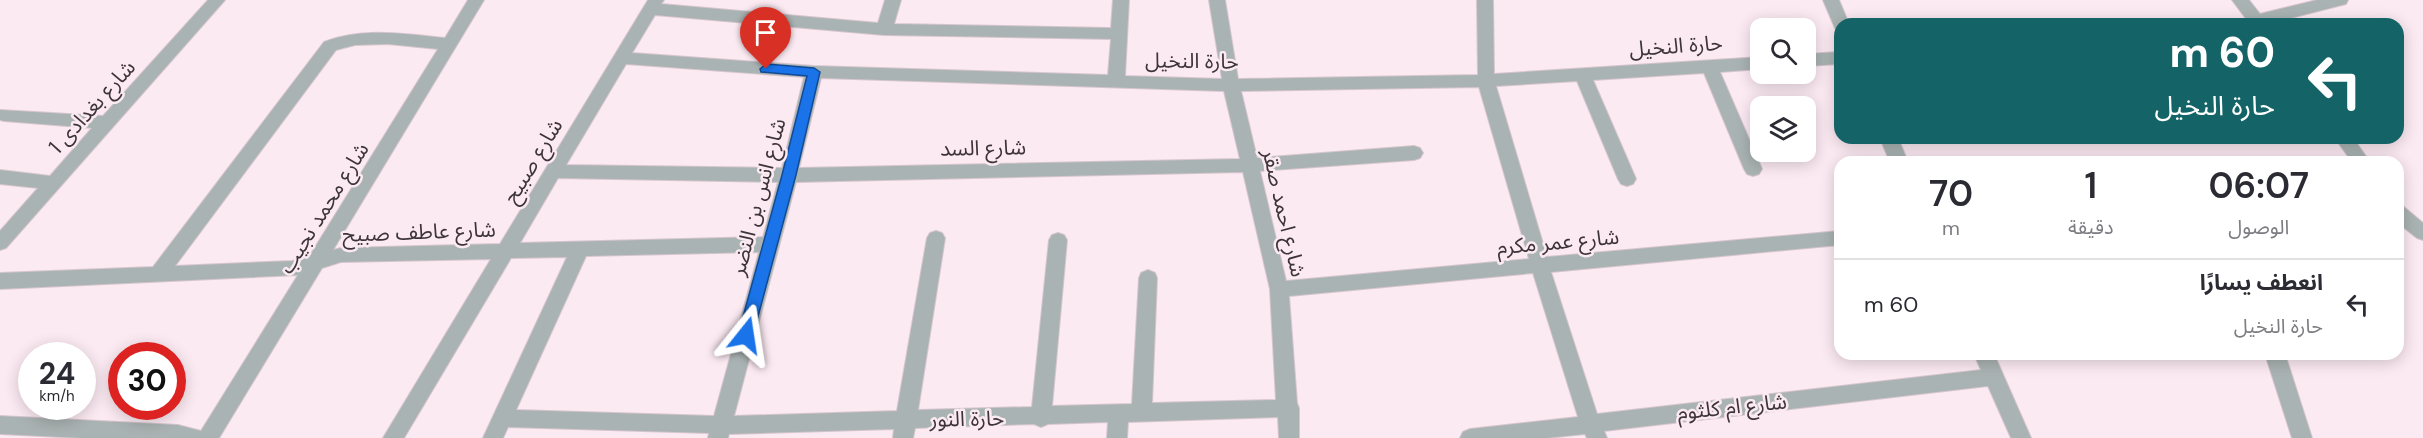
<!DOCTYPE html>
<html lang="ar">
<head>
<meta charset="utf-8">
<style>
  body { margin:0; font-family:"DM Sans","Noto Sans Arabic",sans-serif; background:#f7f7f7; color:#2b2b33; direction:rtl; height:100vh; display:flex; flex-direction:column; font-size:22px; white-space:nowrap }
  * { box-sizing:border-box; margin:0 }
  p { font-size:20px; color:#7c7c81 }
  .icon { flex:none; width:33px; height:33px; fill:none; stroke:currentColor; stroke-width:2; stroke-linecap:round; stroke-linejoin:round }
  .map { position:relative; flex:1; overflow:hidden; direction:ltr }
  .drawer { position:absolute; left:1834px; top:156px; width:570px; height:204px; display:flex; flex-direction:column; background:#fff; border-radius:18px; box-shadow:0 3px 15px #0003; direction:rtl }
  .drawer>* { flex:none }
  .guide { position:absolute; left:1834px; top:18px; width:570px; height:126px; border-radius:18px; box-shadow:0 3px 15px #0003; direction:rtl; background:#136367; color:#fff; overflow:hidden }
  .fabs { position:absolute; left:1750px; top:18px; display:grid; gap:12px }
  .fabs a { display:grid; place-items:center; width:66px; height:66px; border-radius:12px; background:#fff; box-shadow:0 3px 15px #0003; font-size:30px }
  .speed { position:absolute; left:18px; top:342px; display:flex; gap:12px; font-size:30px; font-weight:700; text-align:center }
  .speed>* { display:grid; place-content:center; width:78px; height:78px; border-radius:50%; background:#fff; box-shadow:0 3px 15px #0003; line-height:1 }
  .speed small { font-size:15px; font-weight:400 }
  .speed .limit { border:9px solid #d22; background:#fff; color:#111 }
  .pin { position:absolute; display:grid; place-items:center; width:51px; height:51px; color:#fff; margin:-62px -26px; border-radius:50% 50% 50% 0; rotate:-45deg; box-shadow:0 0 6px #0007 }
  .pin .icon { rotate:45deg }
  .me { position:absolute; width:66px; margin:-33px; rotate:15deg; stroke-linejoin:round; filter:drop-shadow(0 0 4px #0008) }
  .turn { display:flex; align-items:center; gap:21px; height:126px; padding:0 30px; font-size:27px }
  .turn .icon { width:78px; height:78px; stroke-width:2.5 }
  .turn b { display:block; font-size:42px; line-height:51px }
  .eta { display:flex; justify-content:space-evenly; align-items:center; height:102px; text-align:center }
  .eta b { font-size:36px; font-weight:600; line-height:42px }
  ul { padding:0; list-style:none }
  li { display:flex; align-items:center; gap:18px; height:90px; padding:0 30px; border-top:2px solid #e1e1e2 }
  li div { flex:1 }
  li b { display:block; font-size:22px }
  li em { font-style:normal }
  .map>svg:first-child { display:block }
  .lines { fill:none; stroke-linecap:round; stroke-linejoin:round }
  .street-casing { stroke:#d6c6cd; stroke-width:2 }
  .street { fill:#aab3b3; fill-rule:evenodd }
  .route { fill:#1a73e8; stroke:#114b97; stroke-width:1.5 }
  .labels { text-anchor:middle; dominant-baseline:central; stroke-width:5; stroke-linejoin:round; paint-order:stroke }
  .street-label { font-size:21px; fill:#3c3438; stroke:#fceaf2 }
</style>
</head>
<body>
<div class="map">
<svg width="2423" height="438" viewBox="0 0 2423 438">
  <rect width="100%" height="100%" fill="#fceaf2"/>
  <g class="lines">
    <g class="street-casing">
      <g id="street">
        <path d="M208,0H225L6,248L0,250V231L38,188L0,184V170L50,176L92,128L4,121L0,120V110L103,116Z"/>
        <path d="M468,0H484L333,250L341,248L500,244L648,0H664L661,4L878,23L885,0H901L894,24L1111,28L1113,0H1129L1125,76L1222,79L1209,0H1225L1238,79L1478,75L1477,0H1493L1494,74L1761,57V69L1720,72L1762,169L1759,174L1753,176L1747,174L1744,169L1704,73L1593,80L1636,179L1633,184L1627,186L1621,184L1618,179L1577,81L1496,86L1547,257L1840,231V245L1551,272L1597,414L1981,370L1974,354H1994L2031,438H2011L1988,386L1604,431L1607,438H1587L1585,434L1547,438H1460L1463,432L1470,429L1578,417L1533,273L1289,296L1297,403L1299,408V438H1279L1278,417L1128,422L1127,438H1107L1108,422L1048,424L1041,427L1034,424L915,428L913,438H893L894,429L729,434L728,438H708L709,433L508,427L503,438H483L567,257L511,258L404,438H383L491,259L341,262L322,268L219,438H81L0,434V416L178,425L201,431L298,275L0,289V273L153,267L324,42C363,27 404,34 445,38ZM655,15L884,35L1111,39L1108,75L814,66L632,53ZM388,44L438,49L309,257L292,261L175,266L336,50L355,45ZM626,64L804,77L782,168L566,165ZM821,78L1224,91L1240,159L799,168ZM1479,87L1529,259L1286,281L1260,171L1414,160L1420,158L1423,153L1420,148L1414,146L1257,158L1241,91ZM1243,172L1270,289L1276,400L1152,403L1157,278L1155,273L1148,270L1141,273L1139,278L1132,404L1052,406L1067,240L1064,235L1058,233L1052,235L1049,240L1032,407L918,410L945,238L942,233L936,231L930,233L927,238L897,411L734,416L796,182ZM558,178L778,182L763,237L520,243ZM759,252L714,416L516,410L586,256Z"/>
        <path d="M1823,0H1839L1849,24H1840V29L1835,28Z"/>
        <path d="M2232,0H2249L2260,14L2317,0H2348L2346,4L2267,24H2250Z"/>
        <path d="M1840,52V64L1806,66V54Z"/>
        <path d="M1880,138H1898L1908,162H1890Z"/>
        <path d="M2335,138H2353L2370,162H2352Z"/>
        <path d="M2398,205L2404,207L2423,223V240L2417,238L2398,223Z"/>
        <path d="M2265,354H2285L2312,438H2292Z"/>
      </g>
    </g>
    <use href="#street" class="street"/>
  </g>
  <path class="route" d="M766,64L814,68L820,72L796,175L753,335L751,339H740L738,335L782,175L807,76L761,72L760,69Z"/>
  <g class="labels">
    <g class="street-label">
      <text transform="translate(1676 46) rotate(-4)">حارة النخيل</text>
      <text transform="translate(1192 61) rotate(1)">حارة النخيل</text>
      <text transform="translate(92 107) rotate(-48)">شارع بغدادى 1</text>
      <text transform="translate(983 148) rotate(-1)">شارع السد</text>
      <text transform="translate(533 161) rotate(-59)">شارع صبيح</text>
      <text transform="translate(758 197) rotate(-75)">شارع انس بن النضر</text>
      <text transform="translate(324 208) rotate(-58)">شارع محمد نجيب</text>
      <text transform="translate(1284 213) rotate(77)">شارع احمد صقر</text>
      <text transform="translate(419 232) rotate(-2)">شارع عاطف صبيح</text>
      <text transform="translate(1558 242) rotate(-5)">شارع عمر مكرم</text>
      <text transform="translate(1732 407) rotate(-6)">شارع ام كلثوم</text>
      <text transform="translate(967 419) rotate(-1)">حارة النور</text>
    </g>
  </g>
</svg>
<div class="fabs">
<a><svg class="icon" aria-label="search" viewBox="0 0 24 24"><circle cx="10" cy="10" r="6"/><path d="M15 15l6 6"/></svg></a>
<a><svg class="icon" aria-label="layers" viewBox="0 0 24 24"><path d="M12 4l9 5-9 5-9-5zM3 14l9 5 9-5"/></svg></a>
</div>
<div class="speed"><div>24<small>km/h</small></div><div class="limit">30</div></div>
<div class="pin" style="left:766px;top:69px;background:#d93025"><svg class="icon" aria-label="arrive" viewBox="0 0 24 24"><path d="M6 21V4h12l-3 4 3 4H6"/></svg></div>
<svg class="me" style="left:746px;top:335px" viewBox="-20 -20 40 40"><path d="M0-17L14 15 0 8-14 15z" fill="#1a73e8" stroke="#fff" stroke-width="4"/></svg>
<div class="guide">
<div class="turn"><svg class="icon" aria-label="left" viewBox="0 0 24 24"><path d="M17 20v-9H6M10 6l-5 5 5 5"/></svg><div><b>60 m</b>حارة النخيل</div></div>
</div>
<section class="drawer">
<div class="eta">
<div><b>06:07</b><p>الوصول</p></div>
<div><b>1</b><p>دقيقة</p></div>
<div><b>70</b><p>m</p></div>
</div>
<ul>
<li><svg class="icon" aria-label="left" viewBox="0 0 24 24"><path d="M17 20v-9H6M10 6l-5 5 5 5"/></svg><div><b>انعطف يسارًا</b><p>حارة النخيل</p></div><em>60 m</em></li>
</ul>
</section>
</div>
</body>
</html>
